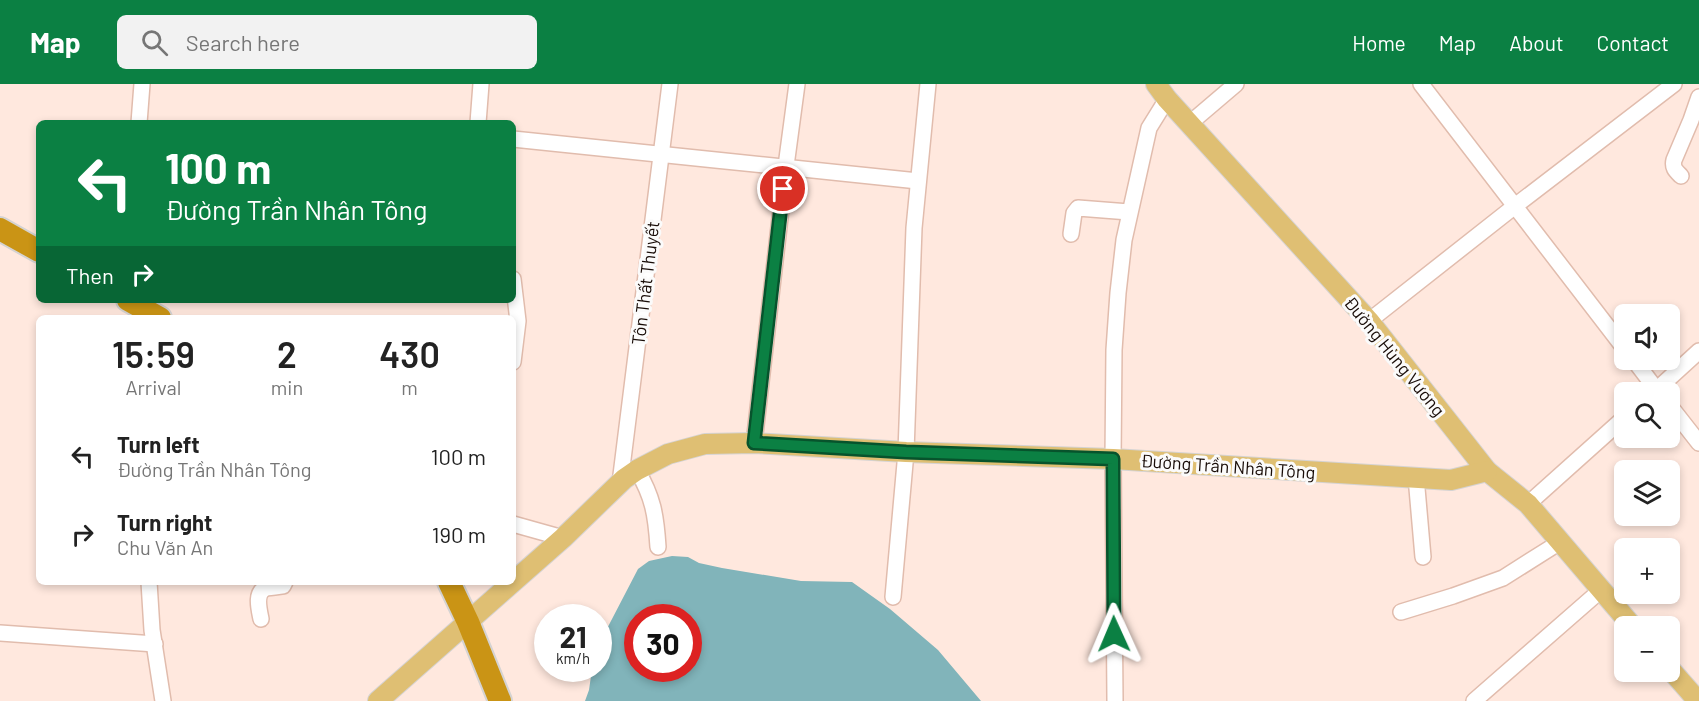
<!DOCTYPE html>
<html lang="en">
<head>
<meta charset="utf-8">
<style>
  body { margin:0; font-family:Barlow,sans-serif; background:#f2f2f2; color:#222; height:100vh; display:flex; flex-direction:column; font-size:22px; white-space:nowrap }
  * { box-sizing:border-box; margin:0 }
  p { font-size:20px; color:#767676 }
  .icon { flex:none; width:33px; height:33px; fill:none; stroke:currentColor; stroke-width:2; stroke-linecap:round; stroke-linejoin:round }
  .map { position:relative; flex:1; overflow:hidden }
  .side { position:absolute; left:36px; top:231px; width:480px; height:270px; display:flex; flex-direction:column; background:#fff; border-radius:9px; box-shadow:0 3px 9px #0003 }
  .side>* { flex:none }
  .top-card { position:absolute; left:36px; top:36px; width:480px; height:183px; border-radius:9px; box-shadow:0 3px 9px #0003; background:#0b8043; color:#fff; overflow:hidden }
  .tools { position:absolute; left:1614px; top:220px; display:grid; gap:12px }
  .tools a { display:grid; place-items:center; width:66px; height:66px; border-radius:9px; background:#fff; box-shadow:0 3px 9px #0003; font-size:30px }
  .speed { position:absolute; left:534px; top:520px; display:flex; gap:12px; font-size:30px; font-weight:700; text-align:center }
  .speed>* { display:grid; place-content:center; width:78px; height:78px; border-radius:50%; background:#fff; box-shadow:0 3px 9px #0003; line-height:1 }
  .speed small { font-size:15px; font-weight:400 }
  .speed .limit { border:9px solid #d22; background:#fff; color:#111 }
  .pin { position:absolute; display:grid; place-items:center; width:51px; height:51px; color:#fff; margin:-26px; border:3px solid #fff; border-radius:50%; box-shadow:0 2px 6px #0007 }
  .me { position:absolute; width:66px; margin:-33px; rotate:359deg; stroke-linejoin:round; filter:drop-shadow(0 0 4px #0008) }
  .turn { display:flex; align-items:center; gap:21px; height:126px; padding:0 30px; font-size:27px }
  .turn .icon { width:78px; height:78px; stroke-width:2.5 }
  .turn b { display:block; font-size:42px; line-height:51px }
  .then { display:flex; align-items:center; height:57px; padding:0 30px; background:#0003; gap:12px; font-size:22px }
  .eta { display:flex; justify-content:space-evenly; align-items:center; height:102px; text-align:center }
  .eta b { font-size:36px; font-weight:600; line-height:42px }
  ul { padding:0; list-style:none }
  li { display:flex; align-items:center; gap:18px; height:78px; padding:0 30px }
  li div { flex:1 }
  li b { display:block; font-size:22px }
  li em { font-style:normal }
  header { display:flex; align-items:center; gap:36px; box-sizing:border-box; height:84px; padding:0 30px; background:#0b8043; color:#fff }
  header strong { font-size:28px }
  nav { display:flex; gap:33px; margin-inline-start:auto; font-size:21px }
  .search { width:420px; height:54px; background:#f2f2f2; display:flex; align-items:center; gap:15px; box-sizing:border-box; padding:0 21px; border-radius:9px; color:#767676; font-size:22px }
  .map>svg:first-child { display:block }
  .water { fill:#81b4ba; fill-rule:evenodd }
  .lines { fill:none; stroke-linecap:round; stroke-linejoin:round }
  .minor-casing { stroke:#e1bcad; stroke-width:18 }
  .major-casing { stroke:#d5d3d2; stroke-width:22 }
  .highway-casing { stroke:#d5d3d2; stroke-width:26 }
  .minor { stroke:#fff; stroke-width:15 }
  .major { stroke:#dfbf73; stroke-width:20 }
  .highway { stroke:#ca9415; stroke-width:22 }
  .route-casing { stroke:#07532c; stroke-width:15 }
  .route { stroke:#0b8043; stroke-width:10 }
  .labels { text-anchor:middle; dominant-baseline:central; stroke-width:6; stroke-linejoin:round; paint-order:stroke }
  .street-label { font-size:18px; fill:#180c07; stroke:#fbfbfb }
</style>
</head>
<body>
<header>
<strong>Map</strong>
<div class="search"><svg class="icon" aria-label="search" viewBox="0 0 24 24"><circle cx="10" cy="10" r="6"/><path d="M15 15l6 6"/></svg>Search here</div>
<nav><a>Home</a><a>Map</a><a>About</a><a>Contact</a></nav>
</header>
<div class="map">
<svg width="1699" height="617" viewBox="0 0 1699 617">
  <rect width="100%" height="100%" fill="#ffe8de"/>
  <path class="water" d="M672,472L688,473L699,479L722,484L801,497L852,498L890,525L938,566L981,617H585L589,606L592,585H598L599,560L638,485L649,477ZM638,534H688V585H638Z"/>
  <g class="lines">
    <g class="minor-casing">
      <g id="minor">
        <path d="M1421,0L1624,264"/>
        <path d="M139,39L142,0"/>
        <path d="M478,39L481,0"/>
        <path d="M1189,40L1236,0"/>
        <path d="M513,55C648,70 783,82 918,97"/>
        <path d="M1681,92C1676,87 1672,84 1674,76L1691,36L1699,13"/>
        <path d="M1071,150L1074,129L1078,124L1129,128"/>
        <path d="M513,195L518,237L513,278"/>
        <path d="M1369,237L1515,122L1674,0"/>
        <path d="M1634,276L1659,309"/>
        <path d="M1653,309L1699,267"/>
        <path d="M1670,322L1699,359"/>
        <path d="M754,359L786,82L797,0"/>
        <path d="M637,386C653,413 656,431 658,463"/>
        <path d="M1416,393L1423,473"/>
        <path d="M620,399L670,0"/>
        <path d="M1528,420L1624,334"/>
        <path d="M513,440L563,454"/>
        <path d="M149,498L152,546L163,617"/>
        <path d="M893,513L906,368L914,144L928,0"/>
        <path d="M1401,528L1453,512L1503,494L1560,458"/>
        <path d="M261,535C259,525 254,507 267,504C272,503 278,503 283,502L285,498"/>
        <path d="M0,549L155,560"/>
        <path d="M1115,616L1113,375L1114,266L1118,209L1124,156L1149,44L1167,15"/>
        <path d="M1474,617L1601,506"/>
      </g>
    </g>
    <g class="major-casing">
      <g id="major">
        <path d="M1156,0L1167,15L1369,237L1487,387L1528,420L1633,543"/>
        <path d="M1670,585L1698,617"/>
        <path d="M378,617L563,454L624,395L637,386L668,370L705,360L754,359L906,368L1113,375L1451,396L1487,387"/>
      </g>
    </g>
    <g class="highway-casing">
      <g id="highway">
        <path d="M0,145L39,167"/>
        <path d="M128,216L160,234"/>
        <path d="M449,498L468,538L500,617"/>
      </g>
    </g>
    <use href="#minor" class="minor"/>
    <use href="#major" class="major"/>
    <use href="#highway" class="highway"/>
  </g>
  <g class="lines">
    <g class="route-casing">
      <path id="route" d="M783,105L754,359L906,368L1113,375L1114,550"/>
    </g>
    <use href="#route" class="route"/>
  </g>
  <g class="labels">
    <g class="street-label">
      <text transform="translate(645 199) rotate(-83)">Tôn Thất Thuyết</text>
      <text transform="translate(1395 272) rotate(51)">Đường Hùng Vương</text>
      <text transform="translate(1228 382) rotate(4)">Đường Trần Nhân Tông</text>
    </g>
  </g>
</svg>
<div class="tools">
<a><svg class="icon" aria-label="sound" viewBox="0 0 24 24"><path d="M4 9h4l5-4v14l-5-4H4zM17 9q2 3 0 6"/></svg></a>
<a><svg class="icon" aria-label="search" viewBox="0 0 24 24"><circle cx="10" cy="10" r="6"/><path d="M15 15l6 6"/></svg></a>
<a><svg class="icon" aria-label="layers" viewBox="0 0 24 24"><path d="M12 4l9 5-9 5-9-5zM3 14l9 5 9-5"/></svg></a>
<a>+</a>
<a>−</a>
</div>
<div class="speed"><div>21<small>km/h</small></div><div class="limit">30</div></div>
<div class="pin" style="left:783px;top:105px;background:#d93025"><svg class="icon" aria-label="arrive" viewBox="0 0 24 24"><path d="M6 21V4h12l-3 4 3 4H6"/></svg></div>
<svg class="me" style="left:1114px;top:550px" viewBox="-20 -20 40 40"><path d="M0-17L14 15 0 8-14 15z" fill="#0b8043" stroke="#fff" stroke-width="4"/></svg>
<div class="top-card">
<div class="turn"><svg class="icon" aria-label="left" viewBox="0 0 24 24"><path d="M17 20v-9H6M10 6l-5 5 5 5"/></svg><div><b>100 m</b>Đường Trần Nhân Tông</div></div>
<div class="then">Then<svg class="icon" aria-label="right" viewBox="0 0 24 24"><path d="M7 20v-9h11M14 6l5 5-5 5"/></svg></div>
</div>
<section class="side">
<div class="eta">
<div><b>15:59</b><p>Arrival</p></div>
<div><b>2</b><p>min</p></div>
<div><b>430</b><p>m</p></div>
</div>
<ul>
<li><svg class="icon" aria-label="left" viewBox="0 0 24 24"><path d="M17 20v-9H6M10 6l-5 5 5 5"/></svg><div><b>Turn left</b><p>Đường Trần Nhân Tông</p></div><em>100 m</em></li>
<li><svg class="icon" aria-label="right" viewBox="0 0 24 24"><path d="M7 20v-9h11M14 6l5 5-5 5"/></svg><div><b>Turn right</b><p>Chu Văn An</p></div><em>190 m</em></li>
</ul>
</section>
</div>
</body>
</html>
